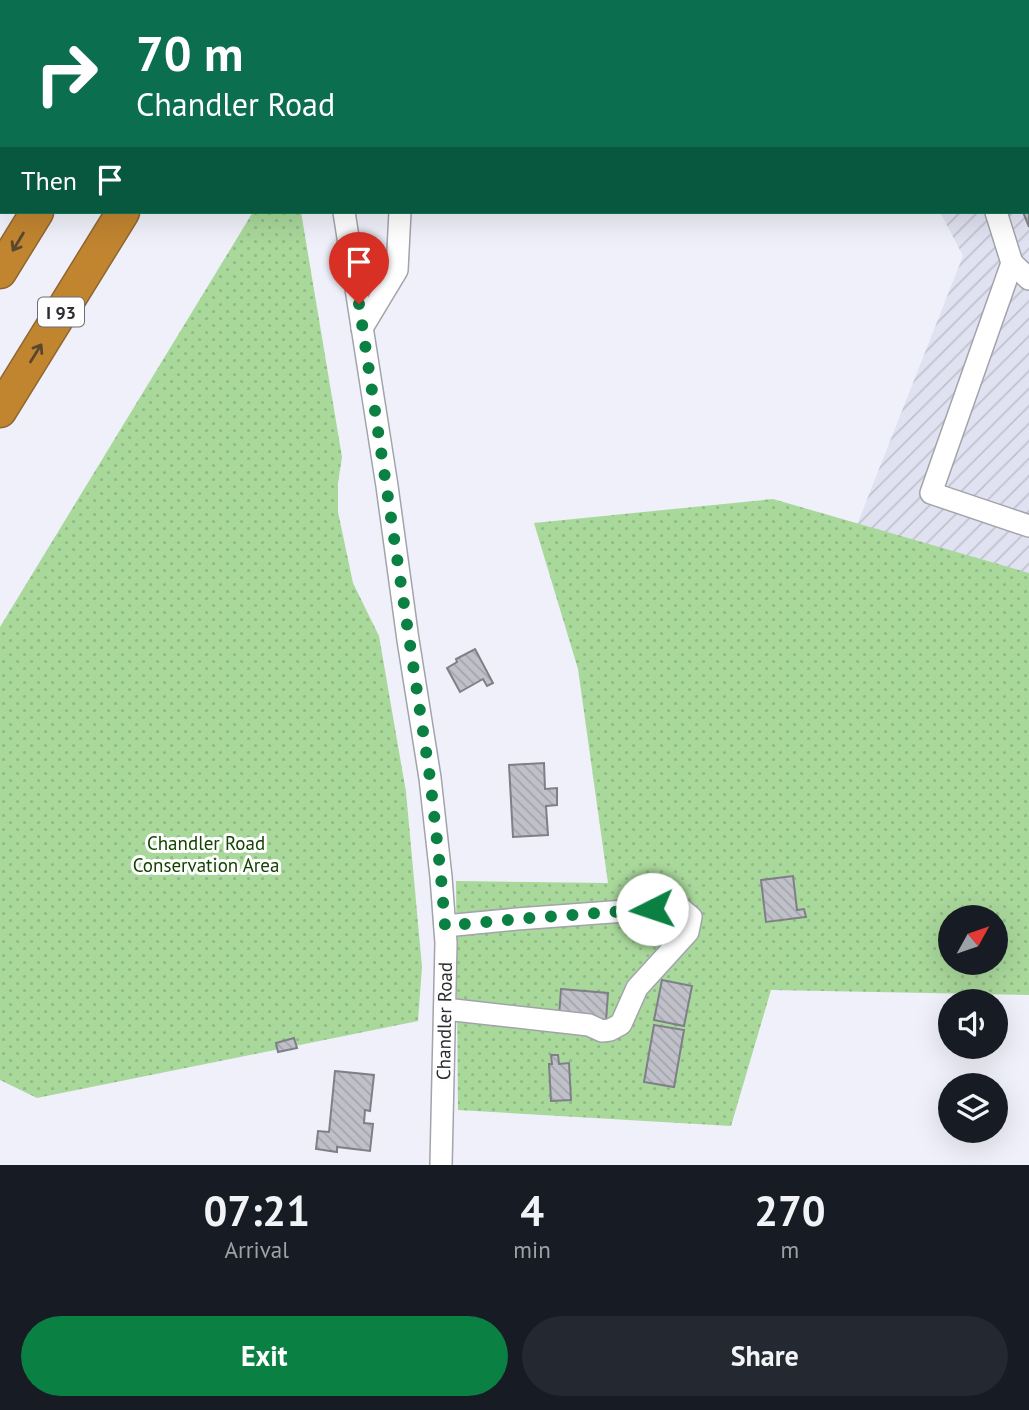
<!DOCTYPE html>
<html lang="en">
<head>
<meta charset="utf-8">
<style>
  body { margin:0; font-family:"PT Sans",sans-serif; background:#242831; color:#f1f3f6; height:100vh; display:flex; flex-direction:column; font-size:26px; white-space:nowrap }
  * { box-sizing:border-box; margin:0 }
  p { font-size:23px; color:#9ea1a6 }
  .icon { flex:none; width:38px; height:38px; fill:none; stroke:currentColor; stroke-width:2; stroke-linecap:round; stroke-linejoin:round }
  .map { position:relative; height:1165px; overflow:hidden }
  .side { display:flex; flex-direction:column; background:#171b24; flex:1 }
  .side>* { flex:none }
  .hud { position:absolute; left:0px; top:0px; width:1029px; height:214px; box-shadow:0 7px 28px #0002; background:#0b6e4f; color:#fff; overflow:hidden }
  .needle { width:46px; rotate:50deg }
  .controls { position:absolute; left:938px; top:905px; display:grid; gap:14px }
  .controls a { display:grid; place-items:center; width:70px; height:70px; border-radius:50%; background:#171b24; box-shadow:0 7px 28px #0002; font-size:35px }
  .pin { position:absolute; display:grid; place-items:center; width:60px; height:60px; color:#fff; margin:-72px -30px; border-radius:50% 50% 50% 0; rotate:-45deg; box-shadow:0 0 7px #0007 }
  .pin .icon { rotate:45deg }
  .me { position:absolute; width:77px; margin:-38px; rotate:266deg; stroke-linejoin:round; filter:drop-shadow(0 0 5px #0008) }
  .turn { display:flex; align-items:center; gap:24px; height:147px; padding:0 21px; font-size:32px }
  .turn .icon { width:91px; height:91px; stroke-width:2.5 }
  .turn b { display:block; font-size:49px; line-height:60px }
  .then { display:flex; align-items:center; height:66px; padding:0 21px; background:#0003; gap:14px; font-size:26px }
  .eta { display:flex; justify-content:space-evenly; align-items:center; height:119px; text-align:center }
  .eta b { font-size:42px; font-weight:700; line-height:49px }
  .button { display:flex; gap:14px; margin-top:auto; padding:14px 21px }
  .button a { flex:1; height:80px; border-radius:42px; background:#0b8043; color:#fff; font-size:28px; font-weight:700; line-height:80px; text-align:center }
  .button a+a { background:#242831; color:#f1f3f6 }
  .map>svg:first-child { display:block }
  .industrial { fill:url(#industrial-furrows) }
  .park { fill:url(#park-dots); fill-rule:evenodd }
  .building { fill:url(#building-back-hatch); stroke:#7f7f87; stroke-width:2 }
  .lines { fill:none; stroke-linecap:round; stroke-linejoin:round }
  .minor-casing { stroke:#a2a3ab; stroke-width:24 }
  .highway-casing { stroke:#8d6630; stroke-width:35 }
  .minor { stroke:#fff; stroke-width:21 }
  .highway { stroke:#c18530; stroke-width:32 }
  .oneway { stroke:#594730 }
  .route { stroke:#0b8043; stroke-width:12; stroke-dasharray:0 21.6 }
  .labels { text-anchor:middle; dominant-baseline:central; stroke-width:6; stroke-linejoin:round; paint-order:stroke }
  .shield { fill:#fefefe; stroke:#6b6c6e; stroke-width:2 }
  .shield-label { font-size:18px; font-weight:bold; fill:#2c2d30 }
  .park-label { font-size:19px; fill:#124300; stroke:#fefefe }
  .street-label { font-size:19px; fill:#2c2d30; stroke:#fefefe }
</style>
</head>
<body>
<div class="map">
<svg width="1029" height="1165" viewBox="0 0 1029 1165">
  <defs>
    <pattern id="industrial-furrows" width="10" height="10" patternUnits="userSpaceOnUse" patternTransform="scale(1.75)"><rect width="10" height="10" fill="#e0e2f1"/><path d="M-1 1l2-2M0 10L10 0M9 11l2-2" fill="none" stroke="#c0c2cf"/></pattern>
    <pattern id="park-dots" width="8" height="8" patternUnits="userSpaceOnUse" patternTransform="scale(1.75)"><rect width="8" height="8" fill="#a9d89b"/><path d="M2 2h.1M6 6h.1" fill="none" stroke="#92ba86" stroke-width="1.8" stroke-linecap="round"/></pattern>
    <pattern id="building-back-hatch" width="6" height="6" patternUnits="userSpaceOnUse" patternTransform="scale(1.75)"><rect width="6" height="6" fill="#bfc0c8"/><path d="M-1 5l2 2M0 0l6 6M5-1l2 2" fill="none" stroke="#a4a5ac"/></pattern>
  </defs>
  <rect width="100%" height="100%" fill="#eff0f9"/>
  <path class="industrial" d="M830,0H1029V582L853,535L963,256L940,212H1027V2H828Z"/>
  <g class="park">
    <path d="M253,212H301L342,457L338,483V512L353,583L379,636L406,792L422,967L418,1021L37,1098L0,1080V627Z"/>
    <path d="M773,499L1029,573V995L771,990L731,1126L458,1110L456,881L608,883L578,669L534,523ZM950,917H996V962H950Z"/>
  </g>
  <g class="building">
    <path d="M960,0H1029V36L1027,37V2H961Z"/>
    <path d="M1029,36V227L1023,212H1027V37Z"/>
    <path d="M475,649L493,683L487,686L483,679L460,692L447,668L457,662L456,659Z"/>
    <path d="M544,763L545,789L557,788V805L546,806L548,835L513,837L509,765Z"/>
    <path d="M793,876L797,910L804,909L806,917L766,922L761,880Z"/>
    <path d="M662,980L692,986L684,1026L654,1020Z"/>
    <path d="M561,989L608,993L606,1021L559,1017Z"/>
    <path d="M654,1025L684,1030L674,1087L644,1082Z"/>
    <path d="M294,1038L297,1048L278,1052L276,1043Z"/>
    <path d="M551,1055H558L559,1064L569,1063L571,1100L551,1101L549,1064H552Z"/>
    <path d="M335,1071L374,1075L370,1111L365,1110L364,1123L373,1124L370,1151L337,1147V1152L316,1149L318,1131L329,1132Z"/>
  </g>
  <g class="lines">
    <g class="minor-casing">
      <g id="minor">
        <path d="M310,0L311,2"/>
        <path d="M512,0L513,2"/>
        <path d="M881,0L882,2"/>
        <path d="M809,2L810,0"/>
        <path d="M344,212L387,486L408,640L430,778L441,877L446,943L441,1165"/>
        <path d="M996,212L1012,263L931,493L1029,526"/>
        <path d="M1012,263L1029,279"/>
        <path d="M362,328L397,270L400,212"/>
        <path d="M445,926L517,919L679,907L691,917L688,932L637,988L621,1024L610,1030L602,1031L589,1025L445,1009"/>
      </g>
    </g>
    <g class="highway-casing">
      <g id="highway">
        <path d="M165,2L166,0"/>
        <path d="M252,2L253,0"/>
        <path d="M0,272L37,212"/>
        <path d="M0,411L123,212"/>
      </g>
    </g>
    <use href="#minor" class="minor"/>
    <use href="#highway" class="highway"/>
  </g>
  <defs><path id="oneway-shaft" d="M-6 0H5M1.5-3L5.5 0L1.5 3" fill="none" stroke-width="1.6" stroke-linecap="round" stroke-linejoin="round" transform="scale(1.75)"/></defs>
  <g class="oneway">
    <use href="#oneway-shaft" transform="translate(18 242) rotate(121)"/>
    <use href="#oneway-shaft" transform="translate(36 353) rotate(-58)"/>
  </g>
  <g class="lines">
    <path class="route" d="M359,304L430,778L441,877L445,926L517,919L652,909"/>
  </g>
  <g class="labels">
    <rect class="shield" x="38" y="297.5" width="46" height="29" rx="5"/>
    <g class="shield-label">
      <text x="61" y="312">I 93</text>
    </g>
    <g class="park-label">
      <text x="206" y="843">Chandler Road<tspan x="206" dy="22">Conservation Area</tspan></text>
    </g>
    <g class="street-label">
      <text transform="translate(444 1021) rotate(-89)">Chandler Road</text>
    </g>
  </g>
</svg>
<div class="controls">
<a><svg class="needle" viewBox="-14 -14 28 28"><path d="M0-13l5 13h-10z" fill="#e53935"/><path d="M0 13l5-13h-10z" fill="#9ea1a6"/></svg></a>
<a><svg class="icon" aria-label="sound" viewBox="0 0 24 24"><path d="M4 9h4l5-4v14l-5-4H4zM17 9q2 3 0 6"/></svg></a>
<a><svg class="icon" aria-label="layers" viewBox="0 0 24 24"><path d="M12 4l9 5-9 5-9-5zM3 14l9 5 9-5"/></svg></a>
</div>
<div class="pin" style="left:359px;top:304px;background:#d93025"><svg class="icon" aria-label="arrive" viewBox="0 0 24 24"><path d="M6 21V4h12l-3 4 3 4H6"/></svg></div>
<svg class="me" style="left:652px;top:909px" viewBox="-20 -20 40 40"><circle r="19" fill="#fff"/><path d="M0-13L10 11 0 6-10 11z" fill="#0b8043"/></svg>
<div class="hud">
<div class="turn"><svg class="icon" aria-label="right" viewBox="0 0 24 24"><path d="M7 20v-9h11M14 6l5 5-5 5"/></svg><div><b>70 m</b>Chandler Road</div></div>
<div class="then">Then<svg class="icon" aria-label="arrive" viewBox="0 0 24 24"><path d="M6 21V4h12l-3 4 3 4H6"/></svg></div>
</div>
</div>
<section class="side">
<div class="eta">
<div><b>07:21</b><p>Arrival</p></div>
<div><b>4</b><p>min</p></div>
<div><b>270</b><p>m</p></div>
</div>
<div class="button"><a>Exit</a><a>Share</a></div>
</section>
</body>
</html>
